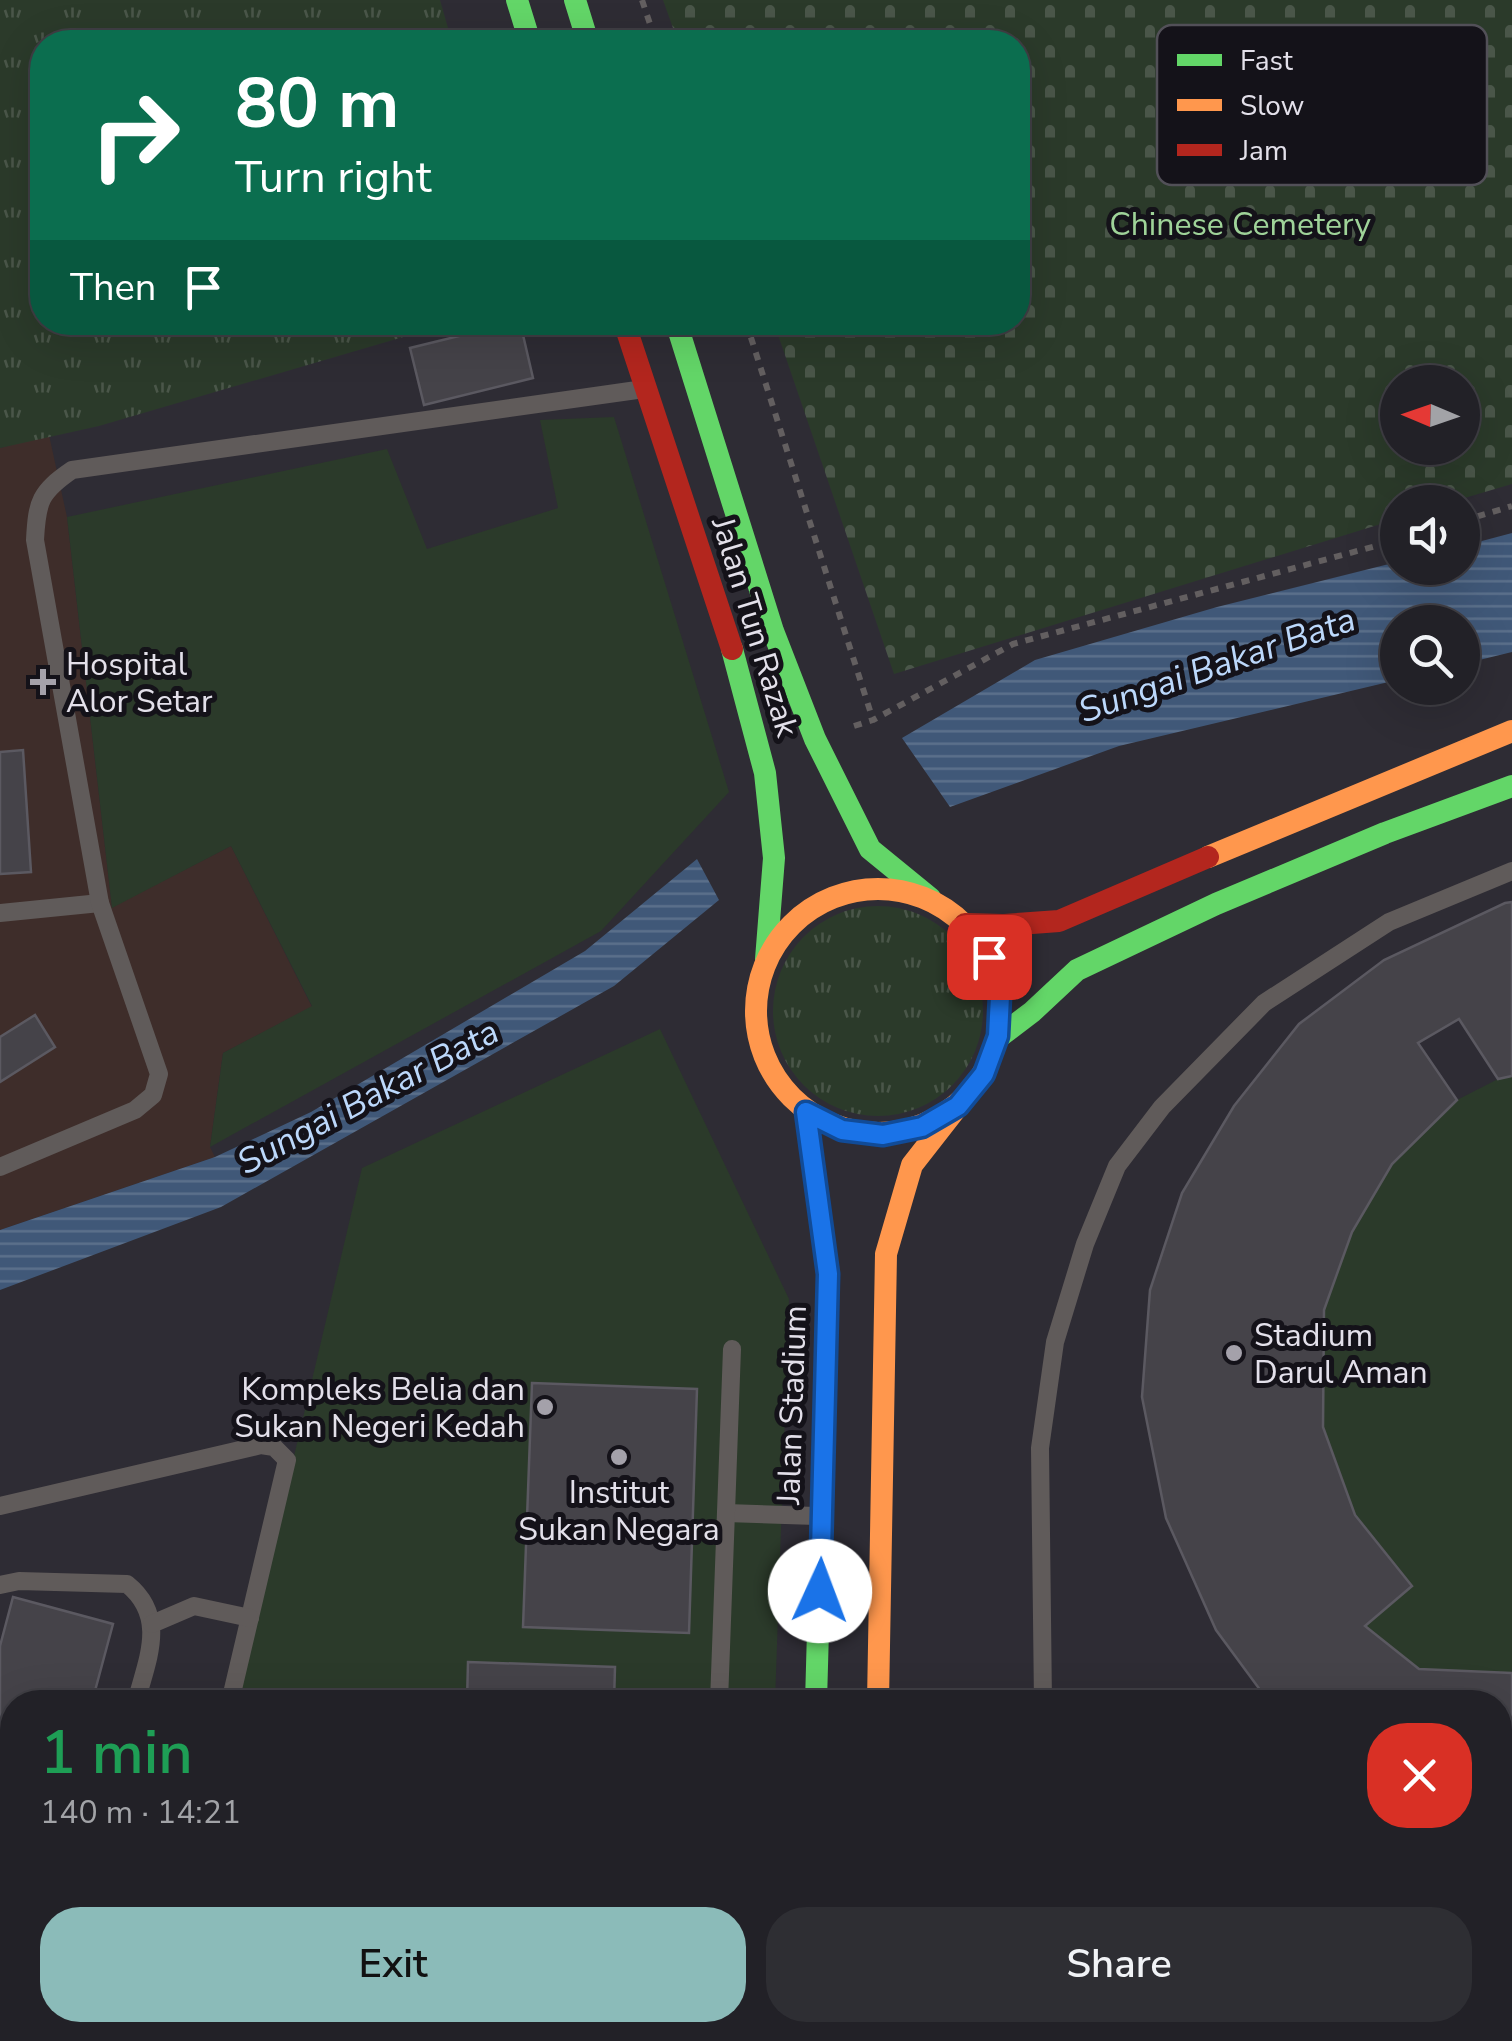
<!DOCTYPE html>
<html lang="en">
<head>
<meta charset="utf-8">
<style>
  body { margin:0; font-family:"Nunito Sans",sans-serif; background:#2e2e33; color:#f1f3f6; height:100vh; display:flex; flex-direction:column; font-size:38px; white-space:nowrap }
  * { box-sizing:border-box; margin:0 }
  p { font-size:32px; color:#a2a3a7 }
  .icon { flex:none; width:55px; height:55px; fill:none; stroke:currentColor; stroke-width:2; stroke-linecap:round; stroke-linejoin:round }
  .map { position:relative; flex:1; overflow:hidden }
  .details { position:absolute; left:0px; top:1690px; width:1512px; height:352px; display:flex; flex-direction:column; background:#222127; border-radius:40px 40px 0 0; box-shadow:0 10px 40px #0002,0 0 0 2px #3f3e44 }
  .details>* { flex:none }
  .top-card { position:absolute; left:30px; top:30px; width:1000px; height:305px; border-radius:40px; box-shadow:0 10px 40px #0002,0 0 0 2px #3f3e44; background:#0b6e4f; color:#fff; overflow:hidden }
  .needle { width:65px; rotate:272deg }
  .controls { position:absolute; left:1380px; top:365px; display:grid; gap:20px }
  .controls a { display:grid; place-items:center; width:100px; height:100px; border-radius:50%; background:#222127; box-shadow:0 10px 40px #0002,0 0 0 2px #3f3e44; font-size:50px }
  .pin { position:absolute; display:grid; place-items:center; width:85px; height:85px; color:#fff; margin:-42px; border-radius:20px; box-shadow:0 5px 15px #0006 }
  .me { position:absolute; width:110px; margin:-55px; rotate:2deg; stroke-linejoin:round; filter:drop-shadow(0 0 8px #0008) }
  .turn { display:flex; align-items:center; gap:35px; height:210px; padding:0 40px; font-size:45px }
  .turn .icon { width:130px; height:130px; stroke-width:2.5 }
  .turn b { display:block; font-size:70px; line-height:85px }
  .then { display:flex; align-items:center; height:95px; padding:0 40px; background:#0003; gap:20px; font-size:38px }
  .round { display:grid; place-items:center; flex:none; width:105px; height:105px; border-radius:40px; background:#2e2e33 }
  .summary { display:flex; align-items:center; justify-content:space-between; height:170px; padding:0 40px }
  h1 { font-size:60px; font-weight:600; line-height:75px; color:#1e9e55 }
  .cta { display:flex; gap:20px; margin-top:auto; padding:20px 40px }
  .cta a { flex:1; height:115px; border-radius:40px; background:#8bbbb9; color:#111; font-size:40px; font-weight:600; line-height:115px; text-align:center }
  .cta a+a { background:#2e2e33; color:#f1f3f6 }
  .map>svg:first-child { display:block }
  .built { fill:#332d41 }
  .medical { fill:#3e2d2a }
  .grass { fill:url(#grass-tufts) }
  .cemetery { fill:url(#cemetery-stones); fill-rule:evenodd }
  .garden { fill:#2b3a2a }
  .water { fill:url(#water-rules) }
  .building { fill:#454349; stroke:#5b5961; stroke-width:2.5 }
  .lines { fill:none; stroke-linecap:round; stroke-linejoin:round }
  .path { stroke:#635f60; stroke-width:6; stroke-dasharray:8 8; stroke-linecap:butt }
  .lane { stroke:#605b5a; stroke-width:18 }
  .fast { stroke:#63d668; stroke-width:22 }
  .slow { stroke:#ff974d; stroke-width:22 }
  .jam { stroke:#b3261e; stroke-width:22 }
  .route-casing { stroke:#114b97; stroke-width:25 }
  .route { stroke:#1a73e8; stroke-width:18 }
  .poi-dot { fill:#a4a1aa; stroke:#141219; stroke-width:4 }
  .labels { text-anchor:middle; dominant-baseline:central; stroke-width:10; stroke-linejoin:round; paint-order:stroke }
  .park-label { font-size:32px; fill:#9fd399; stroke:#141219 }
  .street-label { font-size:32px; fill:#e3e0ea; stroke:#141219 }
  .poi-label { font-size:32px; fill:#e3e0ea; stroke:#141219; text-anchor:start }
  .water-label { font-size:35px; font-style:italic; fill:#bcd8fb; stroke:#141219 }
  .key { fill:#141219; stroke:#525058; stroke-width:2.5 }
  .key-label { font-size:28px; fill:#e3e0ea }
</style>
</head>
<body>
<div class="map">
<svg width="1512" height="2041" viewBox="0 0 1512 2041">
  <defs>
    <pattern id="grass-tufts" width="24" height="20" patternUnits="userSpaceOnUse" patternTransform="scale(2.5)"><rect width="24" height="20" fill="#2b3a2a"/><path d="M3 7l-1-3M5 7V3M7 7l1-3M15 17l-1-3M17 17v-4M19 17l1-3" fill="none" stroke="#4a5649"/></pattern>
    <pattern id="cemetery-stones" width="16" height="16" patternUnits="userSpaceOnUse" patternTransform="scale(2.5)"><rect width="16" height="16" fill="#2b3a2a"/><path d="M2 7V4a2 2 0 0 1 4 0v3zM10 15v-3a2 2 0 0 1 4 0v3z" fill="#4a5649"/></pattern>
    <pattern id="water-rules" width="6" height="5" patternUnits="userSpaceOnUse" patternTransform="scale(2.5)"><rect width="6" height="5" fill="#405878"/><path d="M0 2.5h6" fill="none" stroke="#5b708b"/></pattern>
  </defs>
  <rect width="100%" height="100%" fill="#2e2c34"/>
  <path class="built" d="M1500,1881H1512V2030L1500,1984Z"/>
  <path class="medical" d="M49,435L67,517L112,907L231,846L312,1007L223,1053L210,1147L215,1157L0,1230V448Z"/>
  <g class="grass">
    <path d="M0,0H440L452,42H42V322L451,323L99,426L0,448Z"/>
    <circle cx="878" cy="1011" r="105"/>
    <path d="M1500,1984L1512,2030V2041H894L900,2030H1500Z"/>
  </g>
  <path class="cemetery" d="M663,0H1512V484L1451,502H1398L1397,519L894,674L774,323L1018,322V42H678ZM1398,382H1462V448H1398Z"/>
  <g class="garden">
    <path d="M614,417L729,792L601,931L210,1147L223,1053L312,1006L231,846L112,908L67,517L387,449L427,549L558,508L540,420Z"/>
    <path d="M660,1029L789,1299L775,1702H236L362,1168Z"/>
    <path d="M1512,1076V1673L1419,1669L1365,1626L1412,1586L1355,1515L1323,1427L1324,1310L1352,1232L1392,1164L1457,1100L1498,1079Z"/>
    <path d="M159,2030H764L763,2041H642L447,2034L446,2041H157Z"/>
  </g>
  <g class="water">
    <path d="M1512,533V652L1463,664L1462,622H1398L1397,680L1119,746L950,807L902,738L1035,660L1217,607L1397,562L1398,568H1462L1463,546Z"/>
    <path d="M697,859L719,900L614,986L221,1207L0,1290V1230L215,1157L311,1112L585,951Z"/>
  </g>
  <g class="building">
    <path d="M516,322H520L533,378L424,405L410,348Z"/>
    <path d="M23,750L31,872L0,874V752Z"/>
    <path d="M1512,902V1076L1498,1079L1459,1019L1418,1043L1457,1100L1392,1164L1352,1232L1324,1310L1323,1427L1355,1515L1412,1586L1365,1626L1419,1669L1512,1673V1881H1500V1702H1269L1216,1630L1166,1518L1142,1397L1150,1290L1182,1193L1234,1106L1299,1024L1384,960L1505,903Z"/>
    <path d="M35,1015L55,1047L0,1082V1037Z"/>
    <path d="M532,1383L697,1389L689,1633L523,1627Z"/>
    <path d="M13,1597L113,1624L92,1702H12V1945L0,1941V1646Z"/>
    <path d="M468,1662L615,1667L614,1702H467Z"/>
  </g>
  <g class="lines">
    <g class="path">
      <path d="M642,0L656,42"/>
      <path d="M746,322L873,720"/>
      <path d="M1462,521L1512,506"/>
      <path d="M854,726L873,720L1013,644L1398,540"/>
    </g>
    <g class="lane">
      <path d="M0,913L100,903"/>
      <path d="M0,1167L135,1110L153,1095L159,1074L100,903L35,540C37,501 40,492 72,470L644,389"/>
      <path d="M0,1506L261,1445L274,1447L287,1460L230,1702"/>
      <path d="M726,1513L816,1516"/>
      <path d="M0,1585L19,1581L127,1584C168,1617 147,1660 136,1702"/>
      <path d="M152,1624L194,1606L250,1618"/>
      <path d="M719,1702L732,1349"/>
      <path d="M1043,1702L1040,1448L1055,1342L1085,1244L1117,1166L1162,1107L1264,1003L1389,922L1512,871"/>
      <path d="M1500,1910L1512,1912"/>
      <path d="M114,2030L151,2039"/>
    </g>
    <g class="fast">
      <path d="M517,0L530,42"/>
      <path d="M575,0L588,42"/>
      <path d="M676,322L773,631L815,739L870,849L930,898"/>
      <path d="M732,649L765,773L774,858L766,959"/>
      <path d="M999,1037L1032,1012L1077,970L1216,904L1385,833L1512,786"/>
      <path d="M806,1111L828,1273L816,1702"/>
      <path d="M804,2041L805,2030"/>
      <path d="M871,2041L872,2030"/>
    </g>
    <g class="slow">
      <path d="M1208,857L1512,731"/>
      <circle cx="878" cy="1011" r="122"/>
      <path d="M878,1702L886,1254L912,1165L955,1110"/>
    </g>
    <g class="jam">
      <path d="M624,322L732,649"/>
      <path d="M965,924L1004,925L1059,921L1208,857"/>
    </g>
  </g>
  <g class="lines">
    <g class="route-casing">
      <path id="route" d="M820,1591L828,1274L806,1112L842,1130L883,1135L922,1127L958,1106L984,1074L998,1036L1000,996L989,957"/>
    </g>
    <use href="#route" class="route"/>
  </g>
  <g class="poi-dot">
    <path d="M38 667h10v10h10v10h-10v10h-10v-10h-10v-10h10z"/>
    <circle cx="1234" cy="1353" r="10"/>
    <circle cx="545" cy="1407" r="10"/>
    <circle cx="619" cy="1457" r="10"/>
  </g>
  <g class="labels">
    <g class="park-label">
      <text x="1240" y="224">Chinese Cemetery</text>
    </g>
    <g class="street-label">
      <text transform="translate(755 627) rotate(73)">Jalan Tun Razak</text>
      <text transform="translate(792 1405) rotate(-88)">Jalan Stadium</text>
    </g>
    <g class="poi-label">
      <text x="66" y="664">Hospital<tspan x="66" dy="37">Alor Setar</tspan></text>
      <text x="1254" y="1335">Stadium<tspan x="1254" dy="37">Darul Aman</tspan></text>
      <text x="525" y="1389" text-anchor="end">Kompleks Belia dan<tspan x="525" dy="37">Sukan Negeri Kedah</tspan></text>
      <text x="619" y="1492" text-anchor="middle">Institut<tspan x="619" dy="37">Sukan Negara</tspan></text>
    </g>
    <g class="water-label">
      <text transform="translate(1217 665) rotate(-19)">Sungai Bakar Bata</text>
      <text transform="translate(368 1097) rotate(-28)">Sungai Bakar Bata</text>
    </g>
  </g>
  <rect x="1157" y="25" width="330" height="160" rx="15" class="key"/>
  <rect x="1177" y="54" width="45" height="12" fill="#63d668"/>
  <rect x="1177" y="99" width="45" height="12" fill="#ff974d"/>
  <rect x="1177" y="144" width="45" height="12" fill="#b3261e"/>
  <g class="key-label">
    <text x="1240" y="70">Fast</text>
    <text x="1240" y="115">Slow</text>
    <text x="1240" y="160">Jam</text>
  </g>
</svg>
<div class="controls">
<a><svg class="needle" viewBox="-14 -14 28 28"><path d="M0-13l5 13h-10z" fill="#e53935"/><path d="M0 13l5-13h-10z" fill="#a2a3a7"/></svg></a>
<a><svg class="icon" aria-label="sound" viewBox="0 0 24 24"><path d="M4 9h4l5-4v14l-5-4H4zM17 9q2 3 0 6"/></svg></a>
<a><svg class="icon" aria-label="search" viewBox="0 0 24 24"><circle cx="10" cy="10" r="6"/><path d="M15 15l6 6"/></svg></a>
</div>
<div class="pin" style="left:989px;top:957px;background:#d93025"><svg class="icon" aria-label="arrive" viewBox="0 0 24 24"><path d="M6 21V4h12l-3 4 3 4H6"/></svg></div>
<svg class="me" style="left:820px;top:1591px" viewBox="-20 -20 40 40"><circle r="19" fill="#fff"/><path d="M0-13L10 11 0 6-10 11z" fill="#1a73e8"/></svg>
<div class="top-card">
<div class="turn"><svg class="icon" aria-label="right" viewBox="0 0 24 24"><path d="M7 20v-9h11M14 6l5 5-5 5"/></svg><div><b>80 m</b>Turn right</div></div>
<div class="then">Then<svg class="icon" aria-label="arrive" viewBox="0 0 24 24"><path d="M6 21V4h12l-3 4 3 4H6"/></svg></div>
</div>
<section class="details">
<div class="summary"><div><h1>1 min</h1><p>140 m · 14:21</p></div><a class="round" style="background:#d93025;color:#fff"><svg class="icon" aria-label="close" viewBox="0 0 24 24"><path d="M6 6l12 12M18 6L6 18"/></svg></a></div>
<div class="cta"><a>Exit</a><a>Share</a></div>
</section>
</div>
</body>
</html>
